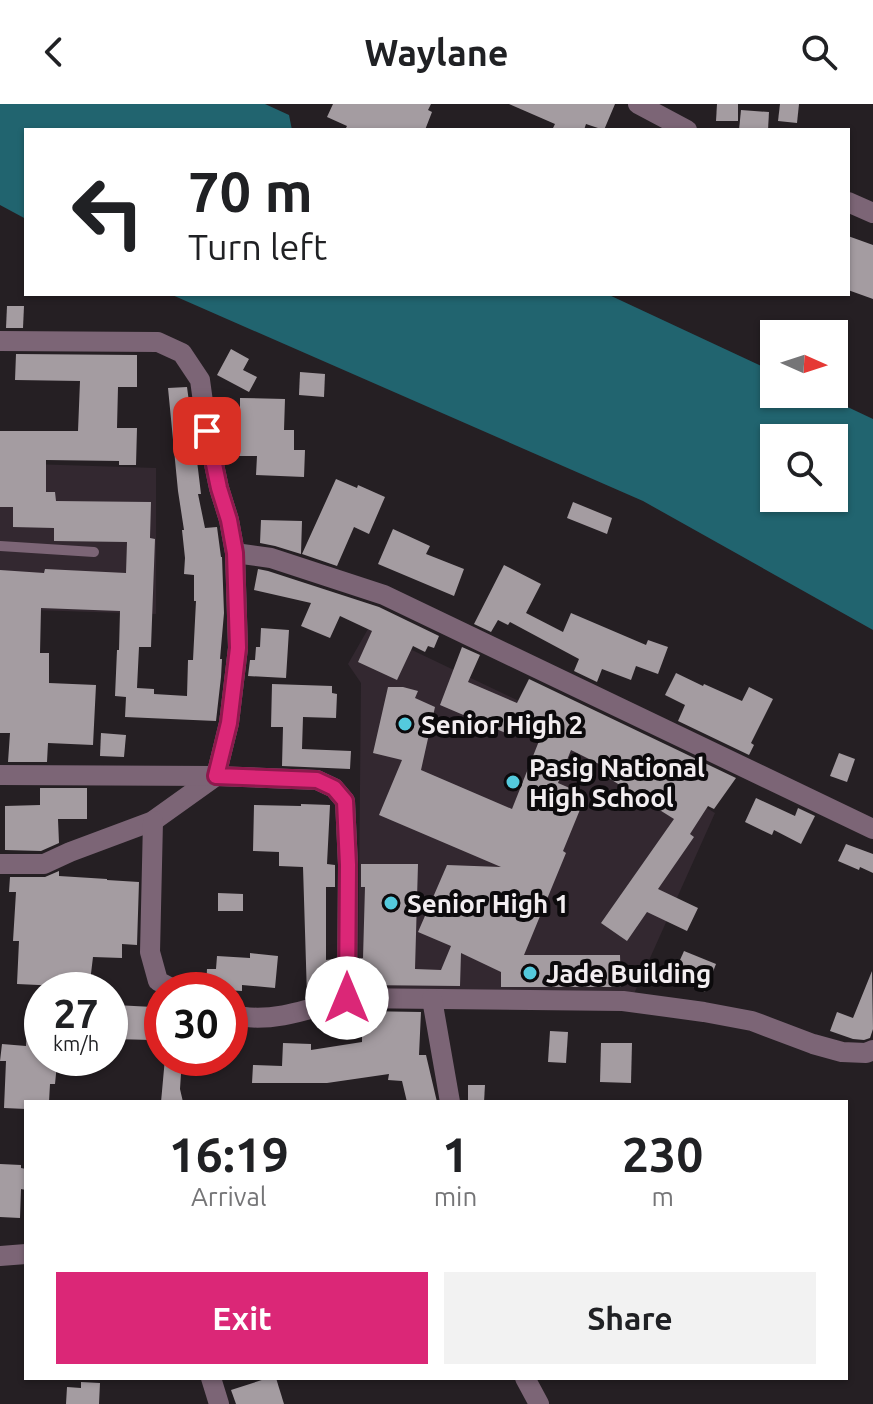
<!DOCTYPE html>
<html lang="en">
<head>
<meta charset="utf-8">
<style>
  body { margin:0; font-family:Ubuntu,sans-serif; background:#f2f2f2; color:#202124; height:100vh; display:flex; flex-direction:column; font-size:30px; white-space:nowrap }
  * { box-sizing:border-box; margin:0 }
  p { font-size:26px; color:#757577 }
  .icon { flex:none; width:44px; height:44px; fill:none; stroke:currentColor; stroke-width:2; stroke-linecap:round; stroke-linejoin:round }
  .map { position:relative; flex:1; overflow:hidden }
  .sheet { position:absolute; left:24px; top:996px; width:824px; height:280px; display:flex; flex-direction:column; background:#fff; border-radius:0px; box-shadow:0 2px 6px #0004 }
  .sheet>* { flex:none }
  .guide { position:absolute; left:24px; top:24px; width:826px; height:168px; border-radius:0px; box-shadow:0 2px 6px #0004; background:#fff; color:#202124; overflow:hidden }
  .needle { width:52px; rotate:93deg }
  .controls { position:absolute; left:760px; top:216px; display:grid; gap:16px }
  .controls a { display:grid; place-items:center; width:88px; height:88px; border-radius:0px; background:#fff; box-shadow:0 2px 6px #0004; font-size:40px }
  .speed { position:absolute; left:24px; top:868px; display:flex; gap:16px; font-size:40px; font-weight:700; text-align:center }
  .speed>* { display:grid; place-content:center; width:104px; height:104px; border-radius:50%; background:#fff; box-shadow:0 2px 6px #0004; line-height:1 }
  .speed small { font-size:20px; font-weight:400 }
  .speed .limit { border:12px solid #d22; background:#fff; color:#111 }
  .pin { position:absolute; display:grid; place-items:center; width:68px; height:68px; color:#fff; margin:-34px; border-radius:16px; box-shadow:0 4px 12px #0006 }
  .me { position:absolute; width:88px; margin:-44px; rotate:0deg; stroke-linejoin:round; filter:drop-shadow(0 0 6px #0008) }
  .turn { display:flex; align-items:center; gap:28px; height:168px; padding:0 32px; font-size:36px }
  .turn .icon { width:104px; height:104px; stroke-width:2.5 }
  .turn b { display:block; font-size:56px; line-height:68px }
  .eta { display:flex; justify-content:space-evenly; align-items:center; height:136px; text-align:center }
  .eta b { font-size:48px; font-weight:700; line-height:56px }
  .button { display:flex; gap:16px; margin-top:auto; padding:16px 32px }
  .button a { flex:1; height:92px; border-radius:0px; background:#db2777; color:#fff; font-size:32px; font-weight:700; line-height:92px; text-align:center }
  .button a+a { background:#f2f2f2; color:#202124 }
  header { display:flex; justify-content:space-between; align-items:center; height:104px; padding:0 32px; background:#fff; font-size:36px; font-weight:700 }
  .map>svg:first-child { display:block }
  .built { fill:#332830 }
  .water { fill:#21646f; fill-rule:evenodd }
  .building { fill:#a49ca1 }
  .lines { fill:none; stroke-linecap:round; stroke-linejoin:round }
  .lane { stroke:#7c6576; stroke-width:10 }
  .street { stroke:#7c6576; stroke-width:20 }
  .route-casing { stroke:#8e194d; stroke-width:20 }
  .route { stroke:#db2777; stroke-width:14 }
  .poi-dot { fill:#54cadd; stroke:#0c0a0c; stroke-width:3 }
  .labels { text-anchor:middle; dominant-baseline:central; stroke-width:8; stroke-linejoin:round; paint-order:stroke }
  .poi-label { font-size:26px; font-weight:bold; fill:#f2edf0; stroke:#0c0a0c; text-anchor:start }
</style>
</head>
<body>
<header><svg class="icon" aria-label="back" viewBox="0 0 24 24"><path d="M15 5l-7 7 7 7"/></svg>Waylane<svg class="icon" aria-label="search" viewBox="0 0 24 24"><circle cx="10" cy="10" r="6"/><path d="M15 15l6 6"/></svg></header>
<div class="map">
<svg width="873" height="1300" viewBox="0 0 873 1300">
  <rect width="100%" height="100%" fill="#251f23"/>
  <g class="built">
    <path d="M0,359L156,364V510L0,505Z"/>
    <path d="M368,525L588,630L715,709L633,892L358,886L361,579L348,560Z"/>
  </g>
  <g class="water">
    <path d="M0,0H265L289,11L292,26H26V115L0,101Z"/>
    <path d="M170,190H607L774,268V290H820L873,315V526L643,397ZM774,334H834V394H774Z"/>
  </g>
  <g class="building">
    <path d="M333,0H431L428,6L432,8L425,26H345L347,22L327,13Z"/>
    <path d="M509,0H615L604,26L586,20L584,26H552L555,20Z"/>
    <path d="M717,0H738V17H716Z"/>
    <path d="M780,0H799L797,19L778,17Z"/>
    <path d="M741,6L769,8L768,26H739Z"/>
    <path d="M848,132L873,141V195L848,186Z"/>
    <path d="M7,202H24L23,224H6Z"/>
    <path d="M231,245L249,255L243,266L257,273L249,288L217,271Z"/>
    <path d="M16,250L137,251V283H118L117,324H137L136,361H119V357L46,356V388H55L56,397L151,398L150,434L155,435L151,543H139L137,584L154,585V590L187,592L188,556H193L196,497H194V471L184,470L185,454L182,426H184L178,387L168,284L187,283L198,365L201,390H198L205,424L217,423L221,453H222L224,509L220,555H222L221,573L216,617L125,613L126,593L115,592L117,546H119L120,507L41,504L40,549H49V579L96,581L93,641L48,639L47,658H8L10,629H0V466L44,469L45,465L126,469L127,438L54,437V424L13,423V403H0V327H78L80,277L15,276Z"/>
    <path d="M300,268L325,270L324,293L299,291Z"/>
    <path d="M240,294L285,295L284,326H294V346H305L304,373L256,371L257,352H236V327H240Z"/>
    <path d="M336,375L357,384L358,381L385,393L369,430L354,423L337,462L302,450Z"/>
    <path d="M573,398L612,414L607,430L567,414Z"/>
    <path d="M261,416L302,417L301,450L275,442L260,439Z"/>
    <path d="M393,425L430,442L426,450L464,465L454,492L378,460Z"/>
    <path d="M504,461L541,480L526,509L563,528L571,509L646,541L648,536L668,543L658,570L636,562L631,576L602,565L597,578L574,567L579,555L510,518L508,521L498,516L491,528L474,520Z"/>
    <path d="M258,465L268,467L379,503L439,532L434,544L428,542L425,548L413,542L397,576L358,558L372,527L340,512L330,534L301,522L311,499L254,486Z"/>
    <path d="M261,524L289,526L286,574L248,572L250,556H255L256,543H260Z"/>
    <path d="M462,543L480,551L468,578L517,599L529,575L736,674L714,705L708,702L690,730L694,733L658,785L698,804L687,827L647,808L627,837L601,819L674,715L599,668L603,662L571,646L558,679L586,691L563,747L566,749L524,851H620L621,883H501V868L461,849L460,882L360,881V854H363L365,783H361V760H418L415,865L441,866L451,842L418,828L447,761L501,763L379,711L402,656L373,649L388,583H403L418,587L415,594L435,603L421,666L512,705L541,632L513,618L508,630L440,601Z"/>
    <path d="M676,569L703,582L704,580L742,597L749,583L773,595L751,639L754,641L749,651L678,617L685,601L665,591Z"/>
    <path d="M272,580L332,582V589L337,590L336,614L303,613L302,645L351,647L350,665L282,662L283,623H271Z"/>
    <path d="M101,629L126,631L124,653L100,652Z"/>
    <path d="M839,649L855,655L847,678L830,672Z"/>
    <path d="M40,684H87V715H58L59,739L41,747L5,746V702L40,701Z"/>
    <path d="M756,694L795,712L798,704L815,712L801,740L774,726L772,731L745,718Z"/>
    <path d="M301,700L330,701L327,760L335,761V783H326V856L334,855V884L307,892L303,763L279,762V748L253,747L254,701L301,702Z"/>
    <path d="M846,740L873,750V769L860,763L859,766L838,757Z"/>
    <path d="M59,767V772L107,775V776L139,778L137,841L122,840V854L93,853L89,886H59L60,882L17,880L19,837H13L16,788H9L10,773H45Z"/>
    <path d="M218,789L243,790V807H218Z"/>
    <path d="M684,847L716,860L705,888L672,874Z"/>
    <path d="M250,849L278,852L275,884L242,881V887L206,885L207,865H216L217,852L250,854Z"/>
    <path d="M872,867L873,925L870,934L864,936L853,935L830,927L837,908L853,914Z"/>
    <path d="M115,901L153,903L152,936L113,935Z"/>
    <path d="M362,907L421,908L419,951H426L437,998H407L402,977L388,976L389,970L327,979H252L253,961L282,962L283,939L311,940V946L362,938Z"/>
    <path d="M27,915L42,916V954H45L44,959L57,960L55,980H50L49,998H26V1005L4,1004L6,957H0L2,940L26,942Z"/>
    <path d="M550,927L568,928L566,959L548,958Z"/>
    <path d="M601,939H632L631,979L600,978Z"/>
    <path d="M165,954H182L180,985L183,998H161Z"/>
    <path d="M468,981H485L484,998H468Z"/>
    <path d="M0,1060L21,1061V1064L26,1065V1086L21,1085L20,1114L0,1113Z"/>
    <path d="M268,1274H276L284,1300H236L231,1286Z"/>
    <path d="M81,1278L100,1279L99,1300H66L67,1283L81,1284Z"/>
  </g>
  <g class="lines">
    <path class="lane" d="M0,442L94,448"/>
    <g class="street">
      <path d="M638,0L687,26"/>
      <path d="M848,98L873,109"/>
      <path d="M0,237L158,238L182,249L200,276L207,327L219,384L229,416L235,449L238,544L229,619L216,672L153,717L70,748L44,760H0"/>
      <path d="M235,449L271,454L384,491L873,725"/>
      <path d="M0,671L216,672L317,676L334,684L345,697L348,761L347,894L623,897L704,908L752,917L813,940L842,948L866,949L873,946"/>
      <path d="M153,717L150,848L158,877L175,886"/>
      <path d="M432,895L450,998"/>
      <path d="M230,910C267,921 311,905 347,894"/>
      <path d="M0,1152L26,1150"/>
      <path d="M211,1274L219,1300"/>
      <path d="M525,1274L539,1300"/>
    </g>
  </g>
  <g class="lines">
    <g class="route-casing">
      <path id="route" d="M207,327L219,384L229,416L235,449L237,512L238,544L229,619L216,672L317,676L334,684L345,697L348,761L347,894"/>
    </g>
    <use href="#route" class="route"/>
  </g>
  <g class="poi-dot">
    <circle cx="405" cy="620" r="8"/>
    <circle cx="513" cy="678" r="8"/>
    <circle cx="391" cy="799" r="8"/>
    <circle cx="530" cy="869" r="8"/>
  </g>
  <g class="labels">
    <g class="poi-label">
      <text x="421" y="620">Senior High 2</text>
      <text x="529" y="663">Pasig National<tspan x="529" dy="30">High School</tspan></text>
      <text x="407" y="799">Senior High 1</text>
      <text x="546" y="869">Jade Building</text>
    </g>
  </g>
</svg>
<div class="controls">
<a><svg class="needle" viewBox="-14 -14 28 28"><path d="M0-13l5 13h-10z" fill="#e53935"/><path d="M0 13l5-13h-10z" fill="#757577"/></svg></a>
<a><svg class="icon" aria-label="search" viewBox="0 0 24 24"><circle cx="10" cy="10" r="6"/><path d="M15 15l6 6"/></svg></a>
</div>
<div class="speed"><div>27<small>km/h</small></div><div class="limit">30</div></div>
<div class="pin" style="left:207px;top:327px;background:#d93025"><svg class="icon" aria-label="arrive" viewBox="0 0 24 24"><path d="M6 21V4h12l-3 4 3 4H6"/></svg></div>
<svg class="me" style="left:347px;top:894px" viewBox="-20 -20 40 40"><circle r="19" fill="#fff"/><path d="M0-13L10 11 0 6-10 11z" fill="#db2777"/></svg>
<div class="guide">
<div class="turn"><svg class="icon" aria-label="left" viewBox="0 0 24 24"><path d="M17 20v-9H6M10 6l-5 5 5 5"/></svg><div><b>70 m</b>Turn left</div></div>
</div>
<section class="sheet">
<div class="eta">
<div><b>16:19</b><p>Arrival</p></div>
<div><b>1</b><p>min</p></div>
<div><b>230</b><p>m</p></div>
</div>
<div class="button"><a>Exit</a><a>Share</a></div>
</section>
</div>
</body>
</html>
